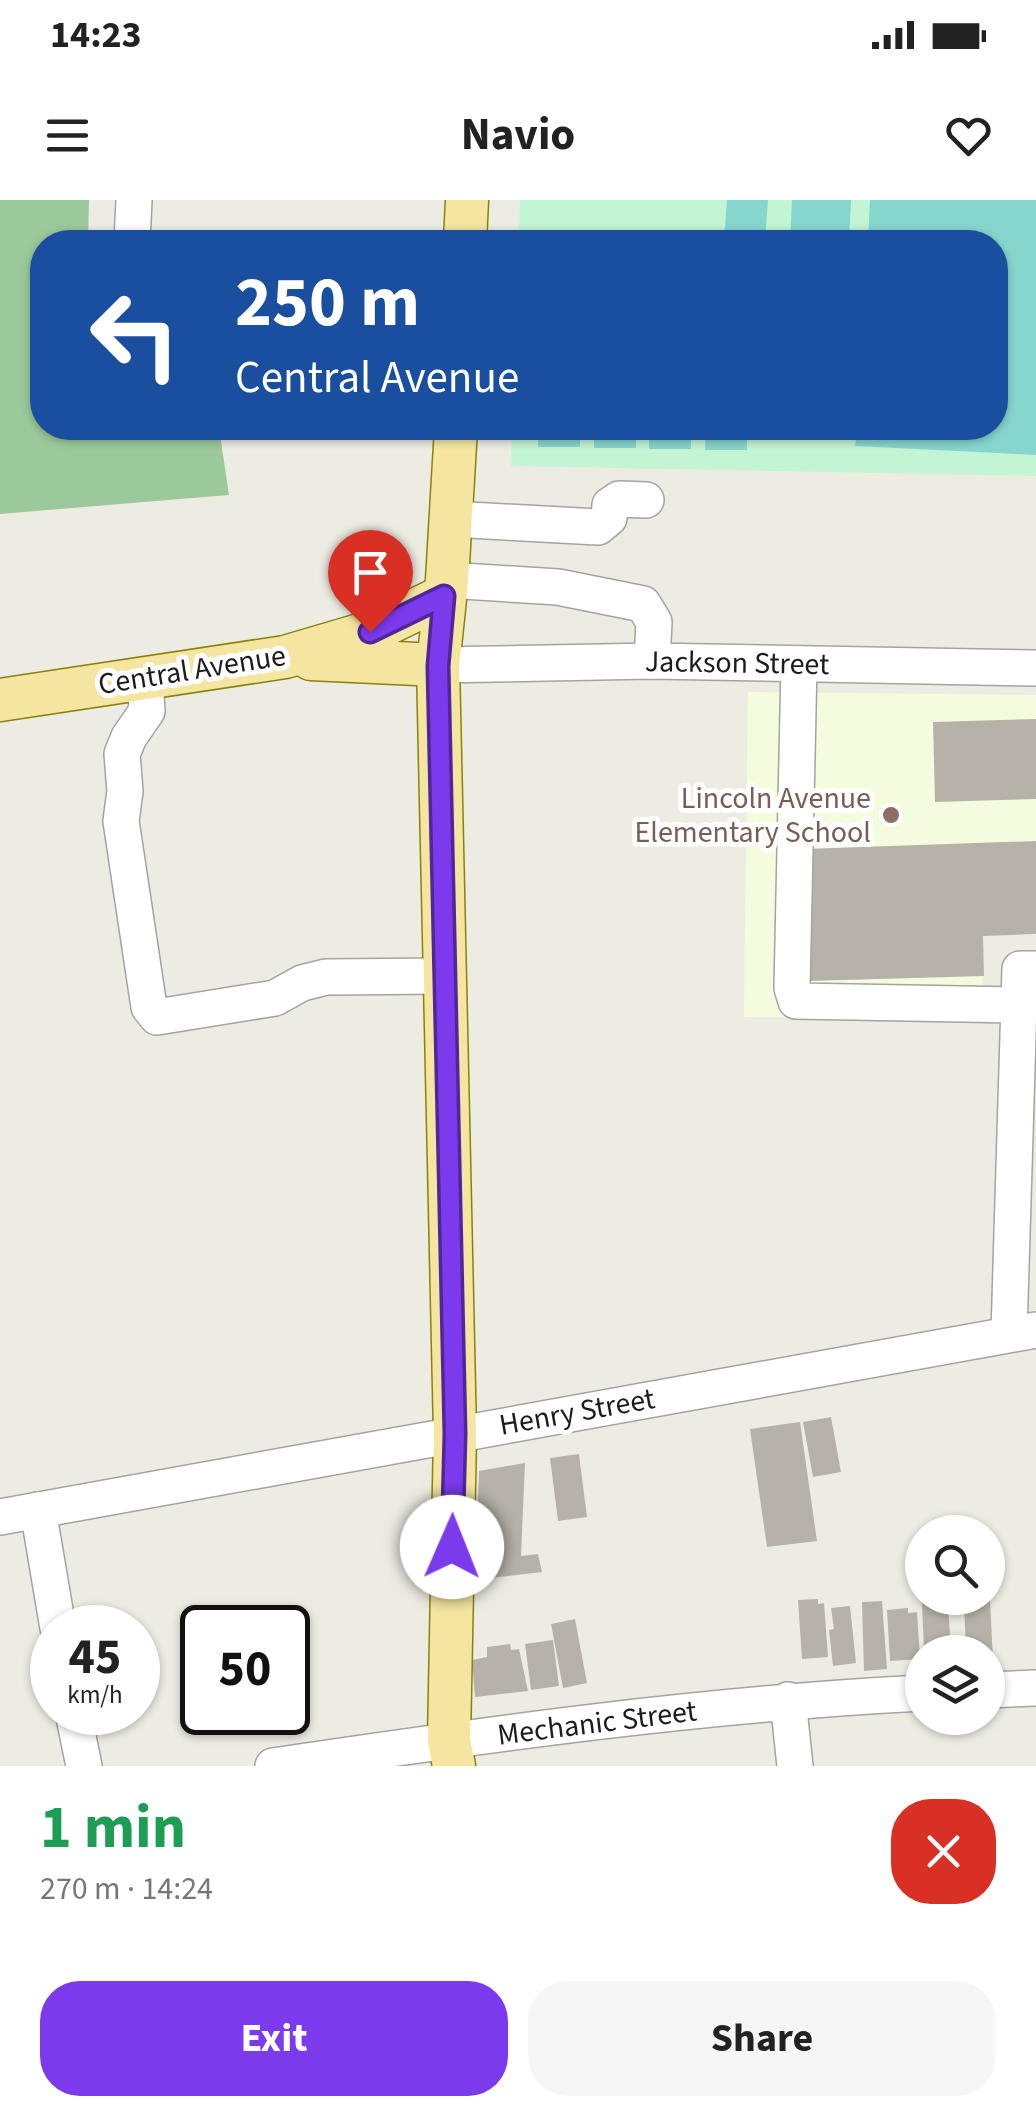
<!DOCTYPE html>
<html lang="en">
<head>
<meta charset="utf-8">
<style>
  body { margin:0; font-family:"Source Sans 3",sans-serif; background:#f6f6f6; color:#222; height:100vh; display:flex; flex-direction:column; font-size:38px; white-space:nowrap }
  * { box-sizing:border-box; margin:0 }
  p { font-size:32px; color:#767676 }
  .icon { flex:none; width:55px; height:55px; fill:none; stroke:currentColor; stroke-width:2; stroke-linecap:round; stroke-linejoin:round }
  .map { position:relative; height:1566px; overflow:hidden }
  .drawer { display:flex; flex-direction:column; background:#fff; flex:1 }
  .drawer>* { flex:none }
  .top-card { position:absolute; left:30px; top:30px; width:978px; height:210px; border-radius:40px; box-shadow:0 2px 8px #0004; background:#1a4fa0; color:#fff; overflow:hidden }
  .tools { position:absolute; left:905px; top:1315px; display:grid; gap:20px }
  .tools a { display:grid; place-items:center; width:100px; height:100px; border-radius:50%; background:#fff; box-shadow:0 2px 8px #0004; font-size:50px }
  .speed { position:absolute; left:30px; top:1405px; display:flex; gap:20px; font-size:50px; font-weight:700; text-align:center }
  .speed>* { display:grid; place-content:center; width:130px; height:130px; border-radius:50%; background:#fff; box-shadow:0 2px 8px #0004; line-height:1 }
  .speed small { font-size:25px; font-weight:400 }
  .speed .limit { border:5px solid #111; border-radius:15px; background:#fff; color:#111 }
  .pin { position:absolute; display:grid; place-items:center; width:85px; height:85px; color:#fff; margin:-102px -42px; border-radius:50% 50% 50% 0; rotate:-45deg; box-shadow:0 0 10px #0007 }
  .pin .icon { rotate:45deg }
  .me { position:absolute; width:110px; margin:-55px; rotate:1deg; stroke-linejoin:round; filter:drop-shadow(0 0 8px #0008) }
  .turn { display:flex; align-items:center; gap:35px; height:210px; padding:0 40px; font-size:45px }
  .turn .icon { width:130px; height:130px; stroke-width:2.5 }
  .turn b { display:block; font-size:70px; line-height:85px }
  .round { display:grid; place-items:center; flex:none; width:105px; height:105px; border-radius:40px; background:#f6f6f6 }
  .headline { display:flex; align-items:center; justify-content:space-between; height:170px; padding:0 40px }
  h1 { font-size:60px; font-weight:700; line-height:75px; color:#1e9e55 }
  .primary-button { display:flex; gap:20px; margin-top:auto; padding:20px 40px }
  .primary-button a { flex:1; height:115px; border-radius:40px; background:#7c3aed; color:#fff; font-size:40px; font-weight:700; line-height:115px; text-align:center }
  .primary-button a+a { background:#f6f6f6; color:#222 }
  .status { display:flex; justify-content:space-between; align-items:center; height:70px; padding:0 50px; background:#fff; direction:ltr }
  .status svg { height:28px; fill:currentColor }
  header { display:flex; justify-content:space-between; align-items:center; height:130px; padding:0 40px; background:#fff; font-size:45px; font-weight:700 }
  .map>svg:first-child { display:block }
  .education { fill:#f4fcdd }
  .forest { fill:#9cc99b }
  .park { fill:#c3f4d4 }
  .pitch { fill:#87d6cd }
  .building { fill:#b6b2a9 }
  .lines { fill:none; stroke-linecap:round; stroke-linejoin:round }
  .minor-casing { stroke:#a3a3a3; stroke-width:38 }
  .major-casing { stroke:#89810c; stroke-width:45 }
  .minor { stroke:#fff; stroke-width:35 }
  .major { stroke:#f4e6a1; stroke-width:42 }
  .route-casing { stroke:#51269a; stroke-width:25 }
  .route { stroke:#7c3aed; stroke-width:18 }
  .education-dot { fill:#8d6e63; stroke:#fff; stroke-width:4 }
  .labels { text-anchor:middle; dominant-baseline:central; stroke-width:10; stroke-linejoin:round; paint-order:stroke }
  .street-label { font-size:30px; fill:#1c1c1c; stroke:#fff }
  .education-label { font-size:30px; fill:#785e54; stroke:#fff; text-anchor:end }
</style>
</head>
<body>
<div class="status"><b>14:23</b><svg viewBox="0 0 49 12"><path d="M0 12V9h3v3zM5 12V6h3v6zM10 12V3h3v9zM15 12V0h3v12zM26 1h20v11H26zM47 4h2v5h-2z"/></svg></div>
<header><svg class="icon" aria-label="menu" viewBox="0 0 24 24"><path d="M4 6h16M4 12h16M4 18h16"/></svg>Navio<svg class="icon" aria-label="heart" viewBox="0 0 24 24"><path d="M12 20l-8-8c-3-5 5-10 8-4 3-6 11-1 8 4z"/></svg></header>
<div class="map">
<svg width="1036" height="1566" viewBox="0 0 1036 1566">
  <rect width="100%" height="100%" fill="#edece3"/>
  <path class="education" d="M748,492L1036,495V735H983L982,819L744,817Z"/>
  <path class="forest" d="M0,0H89L88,42H42V228H219L229,295L0,314Z"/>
  <path class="park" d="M520,0H1036V276L511,266L512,228H995V42H518Z"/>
  <g class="pitch">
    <path d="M727,0H768L765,42H724Z"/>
    <path d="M792,0H851L849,42H790Z"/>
    <path d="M870,0H1036V255L855,246L858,228H995V42H868Z"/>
    <rect x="538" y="228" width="42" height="19"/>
    <rect x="594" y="228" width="42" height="20"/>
    <rect x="649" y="228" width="42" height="21"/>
    <path d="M706,228H747V250H705Z"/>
  </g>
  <g class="building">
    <path d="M1036,519V599L935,602L933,522Z"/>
    <path d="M1036,641V734L983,736L984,776L808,781L805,649Z"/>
    <path d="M831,1217L841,1272L813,1277L803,1222Z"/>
    <path d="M800,1222L817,1341L767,1347L750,1229Z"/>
    <path d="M579,1254L587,1317L558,1321L550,1258Z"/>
    <path d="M525,1263L521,1356L538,1354L542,1372L475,1380L479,1271Z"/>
    <path d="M818,1399V1404L824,1403L828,1457L802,1459L798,1400Z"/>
    <path d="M990,1400L993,1460H988V1452H966L964,1401Z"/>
    <path d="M882,1401L887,1469L864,1471L862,1402Z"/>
    <path d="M948,1402L951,1452H924L922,1403Z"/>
    <path d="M850,1406L856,1463L833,1466L829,1430L834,1429L831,1408Z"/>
    <path d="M908,1408V1413L917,1412L920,1459L890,1461L887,1410Z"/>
    <path d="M575,1419L587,1483L563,1488L551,1424Z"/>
    <path d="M553,1440L559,1486L531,1490L525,1444Z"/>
    <path d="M510,1444L511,1450L519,1449L528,1491L475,1497L472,1460L487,1457V1447Z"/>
  </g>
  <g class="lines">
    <g class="minor-casing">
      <g id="minor">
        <path d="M132,42L134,0"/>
        <path d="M451,319L598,327L609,318L610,305L619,299L646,300"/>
        <path d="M447,380L558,387L643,404L654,422L652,461"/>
        <path d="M799,464L792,788L796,801L1019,805"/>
        <path d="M438,465L652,461L1036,468"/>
        <path d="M145,479L147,511L129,537L122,554L125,591L121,621L149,807L157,817L275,798L302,783L326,777L445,776"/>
        <path d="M1009,1133L1020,769H1036"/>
        <path d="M38,1310L58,1428"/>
        <path d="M0,1317L1036,1130"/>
        <path d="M988,1490L1036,1488"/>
        <path d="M788,1500L795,1566"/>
        <path d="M73,1512L84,1566"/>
        <path d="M273,1566C489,1534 705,1504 922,1493"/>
      </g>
    </g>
    <g class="major-casing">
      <g id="major">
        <path d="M465,42L467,0"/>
        <path d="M311,459L438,465"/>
        <path d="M0,500L285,457L370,432L444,396"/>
        <path d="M454,1566L449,1540L455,1234L438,465L447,380L456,228"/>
      </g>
    </g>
    <use href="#minor" class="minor"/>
    <use href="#major" class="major"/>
  </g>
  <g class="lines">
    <g class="route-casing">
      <path id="route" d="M370,432L444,396L438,466L455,1234L452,1347"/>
    </g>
    <use href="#route" class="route"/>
  </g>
  <circle class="education-dot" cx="891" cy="615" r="10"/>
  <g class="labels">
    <g class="street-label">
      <text transform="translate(737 463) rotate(1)">Jackson Street</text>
      <text transform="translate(192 470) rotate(-9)">Central Avenue</text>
      <text transform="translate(577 1212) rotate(-10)">Henry Street</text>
      <text transform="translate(597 1523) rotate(-7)">Mechanic Street</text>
    </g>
    <g class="education-label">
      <text x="871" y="598">Lincoln Avenue<tspan x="871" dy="34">Elementary School</tspan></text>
    </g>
  </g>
</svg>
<div class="tools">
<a><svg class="icon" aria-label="search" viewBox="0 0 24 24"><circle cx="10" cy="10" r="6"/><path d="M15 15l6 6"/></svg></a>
<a><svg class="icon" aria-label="layers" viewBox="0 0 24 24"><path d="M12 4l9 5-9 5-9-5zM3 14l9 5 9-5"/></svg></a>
</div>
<div class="speed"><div>45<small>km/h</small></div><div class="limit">50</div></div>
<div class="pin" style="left:370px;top:432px;background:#d93025"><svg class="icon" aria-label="arrive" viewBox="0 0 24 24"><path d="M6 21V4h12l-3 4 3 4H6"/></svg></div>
<svg class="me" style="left:452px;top:1347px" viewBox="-20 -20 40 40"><circle r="19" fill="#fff"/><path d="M0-13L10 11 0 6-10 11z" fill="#7c3aed"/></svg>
<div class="top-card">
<div class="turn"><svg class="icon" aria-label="left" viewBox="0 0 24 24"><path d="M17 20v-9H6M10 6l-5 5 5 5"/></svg><div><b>250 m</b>Central Avenue</div></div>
</div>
</div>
<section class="drawer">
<div class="headline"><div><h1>1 min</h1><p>270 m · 14:24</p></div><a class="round" style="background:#d93025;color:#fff"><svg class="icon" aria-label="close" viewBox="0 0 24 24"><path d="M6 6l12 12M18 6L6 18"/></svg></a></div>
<div class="primary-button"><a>Exit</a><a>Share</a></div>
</section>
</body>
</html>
